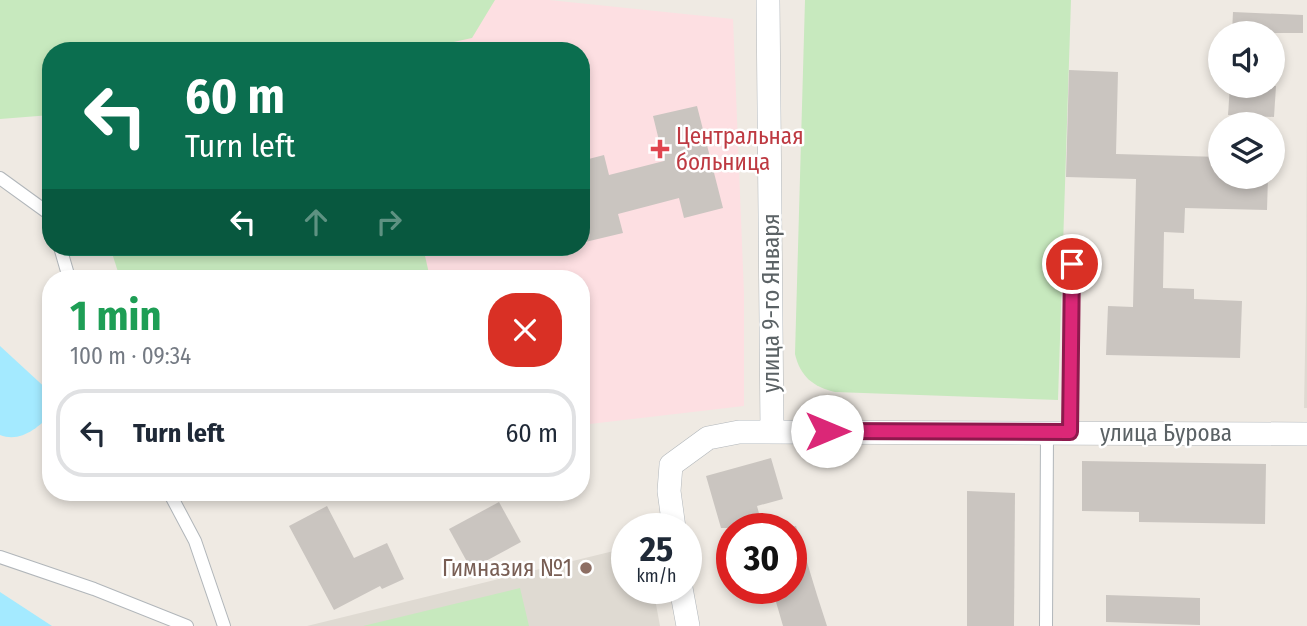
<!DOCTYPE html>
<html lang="en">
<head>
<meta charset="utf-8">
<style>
  body { margin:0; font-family:"Fira Sans Condensed",sans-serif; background:#f6f6f7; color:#1f2937; height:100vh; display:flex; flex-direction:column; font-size:26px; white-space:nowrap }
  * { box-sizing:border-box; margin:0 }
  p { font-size:23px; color:#747a83 }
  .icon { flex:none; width:38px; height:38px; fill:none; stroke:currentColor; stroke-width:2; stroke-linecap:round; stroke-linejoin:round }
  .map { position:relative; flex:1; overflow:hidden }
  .panel { position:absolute; left:42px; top:270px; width:548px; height:231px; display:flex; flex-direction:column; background:#fff; border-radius:28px; box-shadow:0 4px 10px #0003 }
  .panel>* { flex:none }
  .guide { position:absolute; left:42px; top:42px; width:548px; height:214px; border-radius:28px; box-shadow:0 4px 10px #0003; background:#0b6e4f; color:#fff; overflow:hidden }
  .controls { position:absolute; left:1208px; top:21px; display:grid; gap:14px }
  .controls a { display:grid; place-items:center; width:77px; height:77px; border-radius:50%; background:#fff; box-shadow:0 4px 10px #0003; font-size:35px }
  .speed { position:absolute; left:611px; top:513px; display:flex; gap:14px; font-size:35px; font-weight:700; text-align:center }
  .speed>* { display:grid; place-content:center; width:91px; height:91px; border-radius:50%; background:#fff; box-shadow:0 4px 10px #0003; line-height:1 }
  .speed small { font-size:18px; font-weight:400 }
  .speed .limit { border:10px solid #d22; background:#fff; color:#111 }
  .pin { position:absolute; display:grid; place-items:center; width:60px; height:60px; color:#fff; margin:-30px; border:4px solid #fff; border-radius:50%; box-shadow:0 2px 7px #0007 }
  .me { position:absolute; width:77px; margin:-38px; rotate:90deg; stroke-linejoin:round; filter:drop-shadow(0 0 5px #0008) }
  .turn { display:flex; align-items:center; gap:24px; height:147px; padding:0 28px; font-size:32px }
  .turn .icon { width:91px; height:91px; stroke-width:2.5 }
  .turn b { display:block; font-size:49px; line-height:60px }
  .lanes { display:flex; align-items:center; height:66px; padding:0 28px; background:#0003; justify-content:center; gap:35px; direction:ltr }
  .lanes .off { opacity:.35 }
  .round { display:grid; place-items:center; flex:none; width:74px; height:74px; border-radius:28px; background:#f6f6f7 }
  .overview { display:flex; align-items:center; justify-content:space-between; height:119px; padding:0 28px }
  h1 { font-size:42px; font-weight:700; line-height:52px; color:#1e9e55 }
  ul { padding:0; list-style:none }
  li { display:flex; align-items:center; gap:21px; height:88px; margin:0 14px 10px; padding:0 14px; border:4px solid #e0e1e3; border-radius:28px }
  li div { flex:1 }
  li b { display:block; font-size:26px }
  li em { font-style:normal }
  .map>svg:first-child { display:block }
  .education { fill:#dfdad2 }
  .medical { fill:#fddfe2 }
  .green { fill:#c7e9be }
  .water { fill:#a4eaff }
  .building { fill:#cac5c0 }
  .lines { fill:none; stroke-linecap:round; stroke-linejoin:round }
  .service-casing { stroke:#b1b6ba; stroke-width:14 }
  .minor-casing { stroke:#b1b6ba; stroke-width:24 }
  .service { stroke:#fff; stroke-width:12 }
  .minor { stroke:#fff; stroke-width:23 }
  .route-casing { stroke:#8e194d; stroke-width:18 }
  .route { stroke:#db2777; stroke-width:12 }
  .health-dot { fill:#e0444e; stroke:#fff; stroke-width:2.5 }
  .education-dot { fill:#8d6e63; stroke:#fff; stroke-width:2.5 }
  .labels { text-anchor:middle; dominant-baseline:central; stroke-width:5; stroke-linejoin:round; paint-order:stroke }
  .health-label { font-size:23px; fill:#be3a42; stroke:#fff; text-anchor:start }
  .street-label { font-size:23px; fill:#5b6265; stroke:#fff }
  .education-label { font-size:23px; fill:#785e54; stroke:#fff; text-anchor:end }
</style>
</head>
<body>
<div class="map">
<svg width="1307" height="626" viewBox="0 0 1307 626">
  <rect width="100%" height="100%" fill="#efeae3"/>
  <g class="education">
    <path d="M1307,97V408H1304L1306,302Z"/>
    <path d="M626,548V588H653L660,626H307Z"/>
  </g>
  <path class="medical" d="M368,0H549L733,19L744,294V406L581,425V278H427L417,247H581V51H356Z"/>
  <g class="green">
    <path d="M0,0H495L472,38L412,51H51V115L0,119Z"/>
    <path d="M805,0H1071L1058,400L835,392C813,387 800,376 795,354Z"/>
    <path d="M110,247H423L430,278H120Z"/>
    <path d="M520,588L529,626H363Z"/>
  </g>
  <g class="water">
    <path d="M0,346L51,393V414C38,428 20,443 0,435Z"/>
    <path d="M0,592L52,626H0Z"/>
  </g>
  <g class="building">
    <path d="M1233,12L1303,15V33H1232Z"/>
    <path d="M1069,70L1118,72L1116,154L1220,157V177H1268L1267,210L1185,208L1184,233L1164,232L1163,288L1194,289V299L1242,301L1240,358L1106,355L1108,306L1133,307L1136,179L1066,177Z"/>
    <path d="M1230,86H1276L1274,117L1228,115Z"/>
    <path d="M697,106L723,208L684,218L679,198L618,214L623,233L581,243V161L604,155L609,175L664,161L653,116Z"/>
    <path d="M771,458L783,499L757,506L763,528H721L706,476Z"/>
    <path d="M1082,461L1266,464L1265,524L1139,522V512L1082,511Z"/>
    <path d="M967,491L1015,493L1014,626H967Z"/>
    <path d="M499,502L521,542L471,569L449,529Z"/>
    <path d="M327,506L354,558L387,543L404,579L382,589L380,586L334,610L289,526Z"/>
    <path d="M796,526L817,595L827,626H783L772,588H791V527Z"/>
    <path d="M1106,595L1200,598V625L1106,622Z"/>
  </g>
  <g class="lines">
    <g class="service-casing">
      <g id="service">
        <path d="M0,178L51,215"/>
        <path d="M60,247L69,278"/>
        <path d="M1070,432L1072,264"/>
        <path d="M169,492L195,541L224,626"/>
        <path d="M0,557L94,589L187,626"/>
        <path d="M1046,626L1047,432"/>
      </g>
    </g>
    <g class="minor-casing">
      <g id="minor">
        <path d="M768,0L772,431"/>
        <path d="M674,528L669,491L671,465L708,438L739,432L1307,434"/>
        <path d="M681,588L688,626"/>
      </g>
    </g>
    <use href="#service" class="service"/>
    <use href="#minor" class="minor"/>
  </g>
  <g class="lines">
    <g class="route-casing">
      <path id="route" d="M827,431L1070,432L1072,264"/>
    </g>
    <use href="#route" class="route"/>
  </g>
  <path class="health-dot" d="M656.5 138.5h7v7h7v7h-7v7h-7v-7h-7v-7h7z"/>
  <circle class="education-dot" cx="586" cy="568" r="7"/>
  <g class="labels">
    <g class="health-label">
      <text x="676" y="136">Центральная<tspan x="676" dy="26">больница</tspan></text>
    </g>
    <g class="street-label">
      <text transform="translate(771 303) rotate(-90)">улица 9-го Января</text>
      <text x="1166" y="433">улица Бурова</text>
    </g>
    <g class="education-label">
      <text x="572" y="568">Гимназия №1</text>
    </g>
  </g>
</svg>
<div class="controls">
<a><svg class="icon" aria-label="sound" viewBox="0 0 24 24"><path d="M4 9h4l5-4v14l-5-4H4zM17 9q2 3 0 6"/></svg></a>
<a><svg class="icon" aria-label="layers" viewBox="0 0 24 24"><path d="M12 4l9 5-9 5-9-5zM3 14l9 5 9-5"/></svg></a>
</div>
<div class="speed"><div>25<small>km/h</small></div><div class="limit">30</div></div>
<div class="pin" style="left:1072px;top:264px;background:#d93025"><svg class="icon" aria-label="arrive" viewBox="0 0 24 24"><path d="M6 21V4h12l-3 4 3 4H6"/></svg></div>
<svg class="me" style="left:827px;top:431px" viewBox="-20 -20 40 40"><circle r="19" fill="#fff"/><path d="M0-13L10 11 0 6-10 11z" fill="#db2777"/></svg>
<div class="guide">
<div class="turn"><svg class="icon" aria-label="left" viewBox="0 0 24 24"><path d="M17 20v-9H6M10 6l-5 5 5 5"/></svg><div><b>60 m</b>Turn left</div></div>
<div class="lanes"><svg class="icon" aria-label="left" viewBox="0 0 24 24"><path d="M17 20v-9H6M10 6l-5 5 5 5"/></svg><svg class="icon off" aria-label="ahead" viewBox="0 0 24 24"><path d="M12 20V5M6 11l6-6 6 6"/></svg><svg class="icon off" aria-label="right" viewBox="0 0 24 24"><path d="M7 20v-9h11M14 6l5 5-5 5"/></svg></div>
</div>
<section class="panel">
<div class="overview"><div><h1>1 min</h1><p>100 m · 09:34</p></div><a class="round" style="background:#d93025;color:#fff"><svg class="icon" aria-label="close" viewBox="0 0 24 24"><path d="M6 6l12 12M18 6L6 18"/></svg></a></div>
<ul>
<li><svg class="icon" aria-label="left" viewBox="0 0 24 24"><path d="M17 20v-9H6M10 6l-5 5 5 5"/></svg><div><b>Turn left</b></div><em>60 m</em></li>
</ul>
</section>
</div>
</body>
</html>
